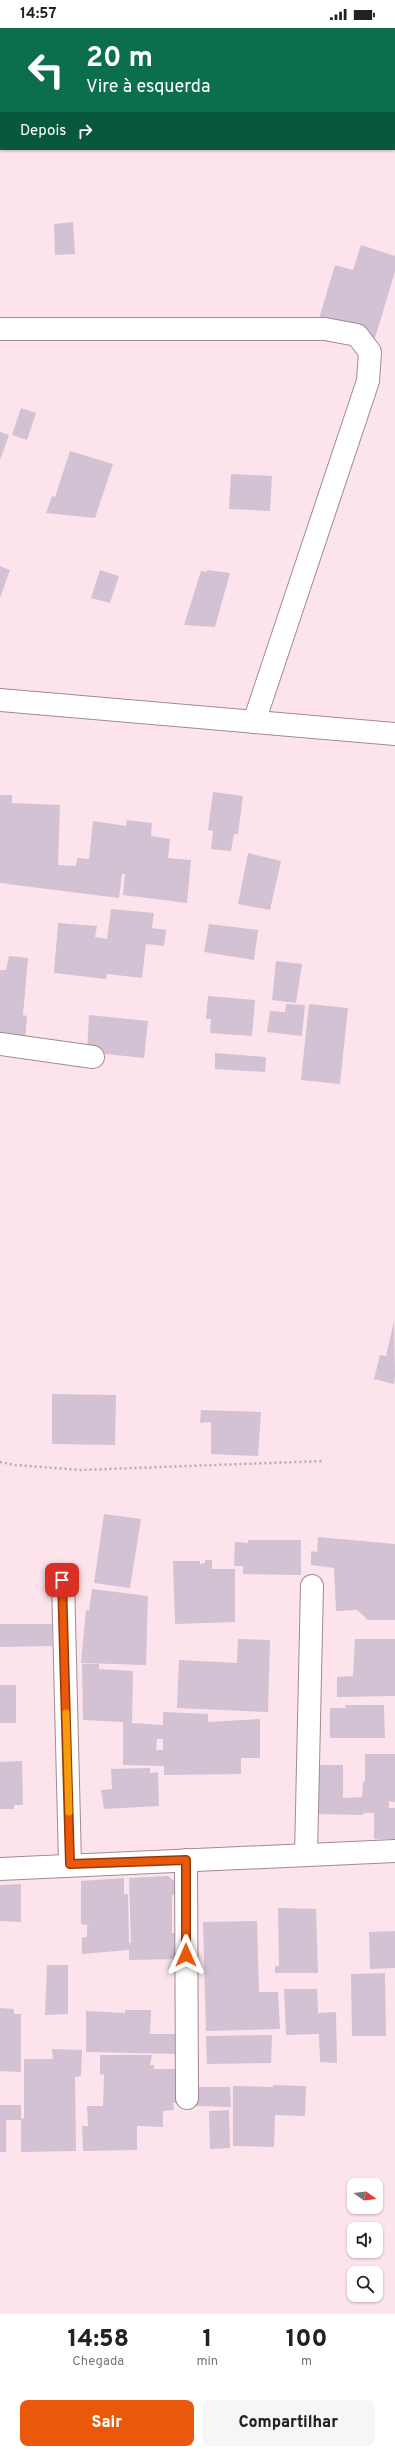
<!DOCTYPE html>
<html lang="pt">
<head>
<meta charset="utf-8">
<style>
  body { margin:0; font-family:Overpass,sans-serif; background:#f6f6f6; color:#222; height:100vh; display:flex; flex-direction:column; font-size:15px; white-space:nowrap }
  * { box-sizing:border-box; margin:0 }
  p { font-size:13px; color:#767676 }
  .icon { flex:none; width:22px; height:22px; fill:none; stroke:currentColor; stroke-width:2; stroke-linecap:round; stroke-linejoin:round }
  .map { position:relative; height:2286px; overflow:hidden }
  .side { display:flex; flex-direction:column; background:#fff; flex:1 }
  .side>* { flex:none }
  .hud { position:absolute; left:0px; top:0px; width:395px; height:122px; box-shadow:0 1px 3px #0004; background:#0b6e4f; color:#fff; overflow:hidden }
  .needle { width:26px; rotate:105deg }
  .fabs { position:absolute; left:347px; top:2150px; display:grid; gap:8px }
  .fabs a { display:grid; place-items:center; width:36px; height:36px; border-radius:8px; background:#fff; box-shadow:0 1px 3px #0004; font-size:20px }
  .pin { position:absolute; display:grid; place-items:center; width:34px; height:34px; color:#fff; margin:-17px; border-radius:8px; box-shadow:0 2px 6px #0006 }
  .me { position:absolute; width:44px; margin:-22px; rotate:0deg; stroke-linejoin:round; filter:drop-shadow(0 0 3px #0008) }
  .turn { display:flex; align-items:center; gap:14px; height:84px; padding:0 20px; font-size:18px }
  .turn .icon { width:52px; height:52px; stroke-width:2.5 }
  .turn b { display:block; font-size:28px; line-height:34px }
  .then { display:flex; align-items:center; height:38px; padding:0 20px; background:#0003; gap:8px; font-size:15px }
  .eta { display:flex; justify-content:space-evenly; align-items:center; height:68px; text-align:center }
  .eta b { font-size:24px; font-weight:800; line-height:28px }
  .cta { display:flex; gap:8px; margin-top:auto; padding:8px 20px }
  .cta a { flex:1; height:46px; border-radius:8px; background:#ea580c; color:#fff; font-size:16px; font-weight:800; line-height:46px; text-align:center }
  .cta a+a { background:#f6f6f6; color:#222 }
  .status { display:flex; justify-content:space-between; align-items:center; height:28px; padding:0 20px; background:#fff; direction:ltr }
  .status svg { height:11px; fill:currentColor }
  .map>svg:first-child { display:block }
  .building { fill:#d2c2d3; fill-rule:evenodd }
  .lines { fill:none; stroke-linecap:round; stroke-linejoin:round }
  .street-casing { stroke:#a18a92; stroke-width:24 }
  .path { stroke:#bba7ae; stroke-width:2.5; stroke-dasharray:2 3; stroke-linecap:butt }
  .street { stroke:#fff; stroke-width:22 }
  .route-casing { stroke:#983908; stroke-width:10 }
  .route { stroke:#ea580c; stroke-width:7 }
  .slow { stroke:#f59e0b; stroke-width:7 }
</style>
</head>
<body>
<div class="status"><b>14:57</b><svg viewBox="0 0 49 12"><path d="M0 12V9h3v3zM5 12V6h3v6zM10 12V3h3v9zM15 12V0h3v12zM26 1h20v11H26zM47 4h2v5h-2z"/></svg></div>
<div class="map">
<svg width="395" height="2286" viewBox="0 0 395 2286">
  <rect width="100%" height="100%" fill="#fde4ec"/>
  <g class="building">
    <path d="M73,194L75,226L55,227L54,196Z"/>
    <path d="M361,217L395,228V244L375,310L318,294L335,237L353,242Z"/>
    <path d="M21,380L36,385L27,412L12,407Z"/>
    <path d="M0,404L9,407L0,432Z"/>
    <path d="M70,423L113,436L95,490L46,485L52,468L55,469Z"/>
    <path d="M231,446L272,448L270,483L229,481Z"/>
    <path d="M0,538L10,542L0,570Z"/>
    <path d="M100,542L119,548L110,575L91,570Z"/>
    <path d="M207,542L230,545L215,599L184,597L201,543L207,544Z"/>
    <path d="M213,764L243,768L238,806H234L231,823L211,821L213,803L208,802Z"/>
    <path d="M0,767H12V775L60,777L58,837L76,838L77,830L89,831L93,793L126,798L127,792L152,795L151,808L170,811L168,830L191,832L187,875L123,867L125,846H122L119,870L0,855Z"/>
    <path d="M248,825L281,833L270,882L238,876Z"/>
    <path d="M111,881L154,885L152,900L166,902L164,918L146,916L142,950L107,946L106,951L54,945L58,895L97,898L95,909L107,911Z"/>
    <path d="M209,896L258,902L254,932L204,924Z"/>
    <path d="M9,928L28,930L23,987L27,988L25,1013L0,1011V942H6Z"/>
    <path d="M276,933L302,936L296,975L272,972Z"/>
    <path d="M208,968L255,972L252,1008L210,1005L211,991H206Z"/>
    <path d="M286,976L305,977L302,1008L267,1004L270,983L285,984Z"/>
    <path d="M309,976L348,980L340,1056L301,1052Z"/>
    <path d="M89,987L148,993L144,1030L87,1024Z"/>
    <path d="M215,1025L266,1029L265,1044L215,1041Z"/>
    <path d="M394,1293L395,1349L394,1356L374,1351L380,1327L386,1328Z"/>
    <path d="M52,1366L116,1367L115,1417L52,1416Z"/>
    <path d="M201,1382L261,1384L258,1428L211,1426V1394L200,1395Z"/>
    <path d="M104,1486L141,1491L130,1560L94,1555Z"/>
    <path d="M318,1509L395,1516V1592H368L357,1582L336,1583L334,1540L311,1537V1523L317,1524Z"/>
    <path d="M248,1512H301V1547L243,1546V1538H234L235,1514L248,1515Z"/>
    <path d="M205,1532H212V1541H235V1594L175,1596L173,1533H200V1536L205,1535Z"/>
    <path d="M92,1561L148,1568L146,1637L81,1635L86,1582L89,1583Z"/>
    <path d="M0,1596H52V1618L0,1619Z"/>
    <path d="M238,1611L270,1612L268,1684L177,1680L179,1632L237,1635Z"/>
    <path d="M355,1611H395V1668L337,1669V1649L353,1648Z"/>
    <path d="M82,1636H99V1641L133,1643L132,1695L163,1697V1684L208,1686V1694L260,1691V1730H241V1746L164,1747V1738L123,1737V1694L83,1692ZM157,1711H163V1722H156Z"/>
    <rect x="0" y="1657" width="16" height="38"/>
    <path d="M345,1677H384L385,1710H330V1680H346Z"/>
    <path d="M365,1726H395V1774L389,1773V1780H395V1811H374V1785H364L363,1787L316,1786L311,1737H343V1770L362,1769L363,1754L365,1753Z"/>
    <path d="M22,1733L23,1777H14V1781H0V1734Z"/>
    <path d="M150,1740V1745L158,1744L159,1778L104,1781L101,1762L112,1761L111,1741Z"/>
    <path d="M168,1848L175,1854V1867H172V1905H176L177,1931L129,1932V1922L82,1926V1910L87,1909V1898H91L81,1896V1853L124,1850V1866H128L129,1914L131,1915L129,1850Z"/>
    <path d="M21,1856V1894L0,1893V1857Z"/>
    <path d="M278,1880L316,1881L318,1945H275V1938H279Z"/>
    <path d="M257,1893L259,1964H278L280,2001L206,2003L203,1894Z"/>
    <path d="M395,1903V1940L370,1941L369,1904Z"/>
    <path d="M47,1937H68V1986L45,1987Z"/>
    <path d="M385,1945L386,2008H352L351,1946Z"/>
    <path d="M284,1961H317L318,1985L336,1984L337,2035L320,2034L319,2006L286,2007Z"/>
    <path d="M0,1980L14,1981V1986H21V2044L0,2043Z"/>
    <path d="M125,1982H151L150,2006H178L179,2026L86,2024V1983L125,1985Z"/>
    <path d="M272,2007L271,2035L207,2036L206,2008Z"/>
    <path d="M52,2021L82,2022L81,2048L75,2049L76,2123L21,2124V2092H6V2124H0V2077H21V2090L24,2091V2031H53Z"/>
    <path d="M100,2027H152L150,2037H154V2041H176L178,2075H173L174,2082L163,2083V2099L137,2098V2122L83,2123L82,2098H88L87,2078H103L104,2046L100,2047Z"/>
    <path d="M273,2057L306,2058L305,2088L275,2087L274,2119L233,2118V2058L273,2059Z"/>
    <path d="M196,2059H230L231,2079L196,2078Z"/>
    <path d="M229,2082L230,2120L210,2121L209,2083Z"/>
  </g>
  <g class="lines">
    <g class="street-casing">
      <g id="street">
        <path d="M0,301H325L357,307L370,324L368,353L254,694"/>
        <path d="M0,672L395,706"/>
        <path d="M0,1016L93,1029"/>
        <path d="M63,1552L70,1836"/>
        <path d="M306,1827L312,1558"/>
        <path d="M186,1832L187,2070"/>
        <path d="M0,1841L395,1823"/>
      </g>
    </g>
    <path class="path" d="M0,1434L15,1437L81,1442L323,1433"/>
    <use href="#street" class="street"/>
  </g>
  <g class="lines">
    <g class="route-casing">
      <path id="route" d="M62,1552L70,1836L186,1832V1927"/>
    </g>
    <use href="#route" class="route"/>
    <path class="slow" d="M66,1685L69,1784"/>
  </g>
</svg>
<div class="fabs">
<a><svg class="needle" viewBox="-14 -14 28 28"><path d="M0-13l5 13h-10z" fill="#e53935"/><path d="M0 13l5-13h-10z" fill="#767676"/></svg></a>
<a><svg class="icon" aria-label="sound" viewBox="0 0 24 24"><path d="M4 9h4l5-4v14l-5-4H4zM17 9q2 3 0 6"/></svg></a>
<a><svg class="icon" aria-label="search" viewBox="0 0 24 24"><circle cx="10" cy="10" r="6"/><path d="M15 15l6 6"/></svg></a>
</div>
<div class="pin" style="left:62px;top:1552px;background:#d93025"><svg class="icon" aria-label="arrive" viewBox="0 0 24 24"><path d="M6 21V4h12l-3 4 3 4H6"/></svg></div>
<svg class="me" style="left:186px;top:1927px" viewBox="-20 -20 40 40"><path d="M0-17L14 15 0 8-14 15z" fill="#ea580c" stroke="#fff" stroke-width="4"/></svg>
<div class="hud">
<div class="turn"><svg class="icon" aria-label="left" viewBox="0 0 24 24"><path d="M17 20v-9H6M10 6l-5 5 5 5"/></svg><div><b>20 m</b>Vire à esquerda</div></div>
<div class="then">Depois<svg class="icon" aria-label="right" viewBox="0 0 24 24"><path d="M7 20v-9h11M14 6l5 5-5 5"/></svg></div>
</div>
</div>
<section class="side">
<div class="eta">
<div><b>14:58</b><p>Chegada</p></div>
<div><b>1</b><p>min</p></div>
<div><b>100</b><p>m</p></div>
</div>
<div class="cta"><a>Sair</a><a>Compartilhar</a></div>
</section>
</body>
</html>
